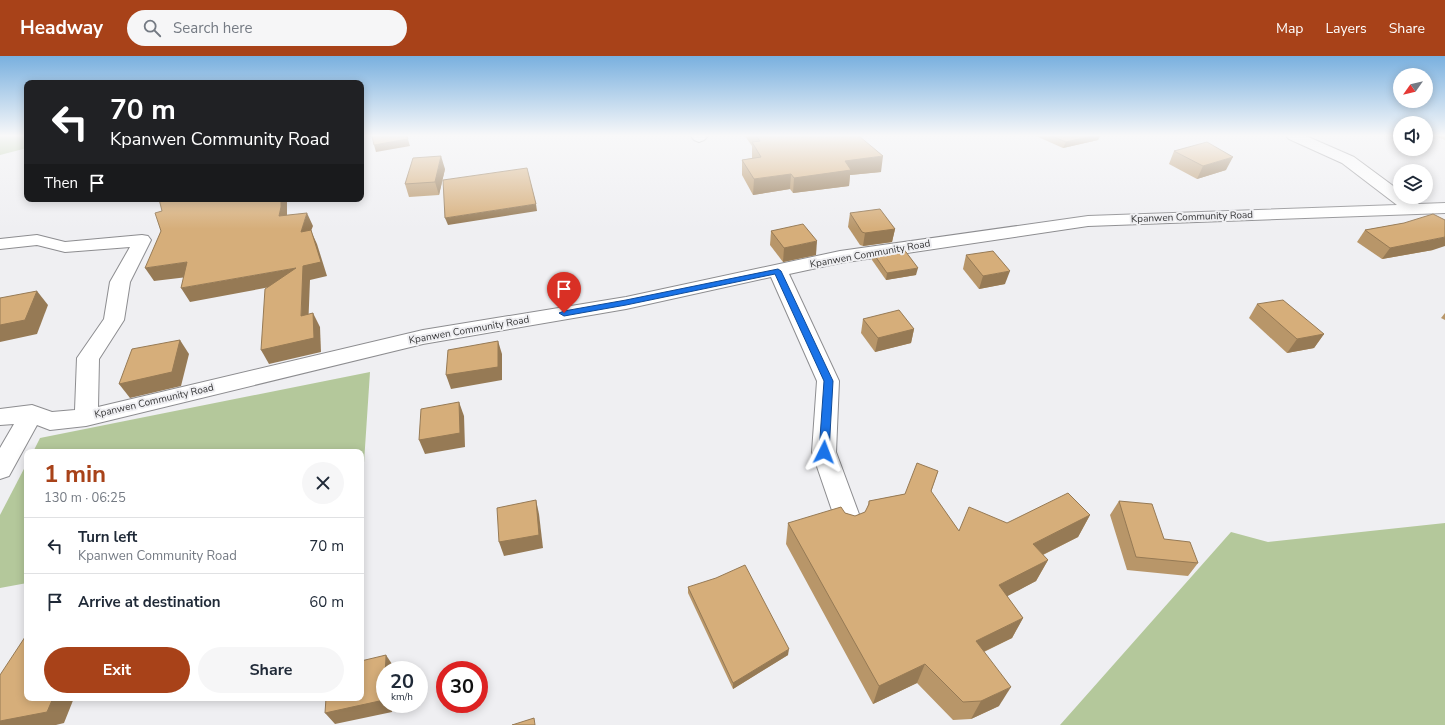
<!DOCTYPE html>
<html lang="en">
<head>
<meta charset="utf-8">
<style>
  body { margin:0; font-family:"Nunito Sans",sans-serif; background:#f6f6f7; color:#1f2937; height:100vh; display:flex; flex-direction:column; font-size:15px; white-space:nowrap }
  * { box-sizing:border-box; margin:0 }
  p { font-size:13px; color:#747a83 }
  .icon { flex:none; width:22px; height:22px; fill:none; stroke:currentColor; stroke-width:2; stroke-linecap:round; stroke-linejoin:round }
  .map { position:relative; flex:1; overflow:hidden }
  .drawer { position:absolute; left:24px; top:393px; width:340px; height:252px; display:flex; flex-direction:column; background:#fff; border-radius:8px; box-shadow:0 2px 10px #0003 }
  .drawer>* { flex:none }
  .hud { position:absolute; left:24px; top:24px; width:340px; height:122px; border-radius:8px; box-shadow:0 2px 10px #0003; background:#202124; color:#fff; overflow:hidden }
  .needle { width:26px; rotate:236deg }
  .buttons { position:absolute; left:1393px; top:12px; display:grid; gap:8px }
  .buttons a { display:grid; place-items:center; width:40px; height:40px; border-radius:50%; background:#fff; box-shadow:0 2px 10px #0003; font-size:20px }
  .speed { position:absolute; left:376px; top:605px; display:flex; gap:8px; font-size:20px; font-weight:700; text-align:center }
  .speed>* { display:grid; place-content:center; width:52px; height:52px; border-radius:50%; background:#fff; box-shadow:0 2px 10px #0003; line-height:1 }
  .speed small { font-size:10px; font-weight:400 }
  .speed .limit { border:6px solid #d22; background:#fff; color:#111 }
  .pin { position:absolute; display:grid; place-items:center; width:34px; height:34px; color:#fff; margin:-41px -17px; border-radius:50% 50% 50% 0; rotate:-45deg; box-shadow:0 0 4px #0007 }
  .pin .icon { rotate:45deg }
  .me { position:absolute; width:44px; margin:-22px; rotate:3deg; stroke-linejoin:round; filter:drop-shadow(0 0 3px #0008) }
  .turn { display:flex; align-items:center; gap:14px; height:84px; padding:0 20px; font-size:18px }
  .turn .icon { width:52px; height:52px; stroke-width:2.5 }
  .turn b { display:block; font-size:28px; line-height:34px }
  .then { display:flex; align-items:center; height:38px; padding:0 20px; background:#0003; gap:8px; font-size:15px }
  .round { display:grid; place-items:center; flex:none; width:42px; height:42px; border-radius:21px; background:#f6f6f7 }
  .head { display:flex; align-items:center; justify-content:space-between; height:68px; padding:0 20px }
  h1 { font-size:24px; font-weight:700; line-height:30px; color:#a84219 }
  .action { display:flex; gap:8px; margin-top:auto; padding:8px 20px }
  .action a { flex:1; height:46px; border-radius:24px; background:#a84219; color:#fff; font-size:16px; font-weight:700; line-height:46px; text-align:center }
  .action a+a { background:#f6f6f7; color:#1f2937 }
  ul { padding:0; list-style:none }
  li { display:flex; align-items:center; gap:12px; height:56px; padding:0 20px; border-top:1px solid #e0e1e3 }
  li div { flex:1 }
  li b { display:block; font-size:15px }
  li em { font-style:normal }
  header { display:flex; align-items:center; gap:24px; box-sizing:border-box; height:56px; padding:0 20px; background:#a84219; color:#fff }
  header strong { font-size:19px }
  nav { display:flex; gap:22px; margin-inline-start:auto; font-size:14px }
  .search { width:280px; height:36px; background:#f6f6f7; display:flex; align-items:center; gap:10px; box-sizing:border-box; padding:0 14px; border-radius:22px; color:#747a83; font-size:15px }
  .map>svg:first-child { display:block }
  .green { fill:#b4c89b }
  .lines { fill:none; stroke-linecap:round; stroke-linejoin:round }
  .street-casing { stroke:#8d8d90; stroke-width:2 }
  .street { fill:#fff; fill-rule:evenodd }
  .wall { fill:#b89669 }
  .shaded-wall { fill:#967a55 }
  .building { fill:#d6ae7a; stroke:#967a55 }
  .route { fill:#1a73e8; stroke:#114b97 }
  .labels { text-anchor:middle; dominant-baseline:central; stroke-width:4; stroke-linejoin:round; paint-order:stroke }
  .street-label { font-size:10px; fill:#373738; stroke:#efeff2 }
</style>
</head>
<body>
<header>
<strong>Headway</strong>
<div class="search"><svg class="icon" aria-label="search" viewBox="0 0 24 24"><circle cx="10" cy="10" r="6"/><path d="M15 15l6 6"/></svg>Search here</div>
<nav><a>Map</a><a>Layers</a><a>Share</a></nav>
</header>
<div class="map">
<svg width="1445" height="669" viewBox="0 0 1445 669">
  <rect width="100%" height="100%" fill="#efeff2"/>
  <g class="green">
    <path d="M0,80H27V92L0,99Z"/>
    <path d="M370,316L361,452V396H33L40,382Z"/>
    <path d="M27,407V527L0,532V459Z"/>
    <path d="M1445,467V669H1060L1231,476L1268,486Z"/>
  </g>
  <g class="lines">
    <g class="street-casing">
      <g id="street">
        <path d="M691,80H706L707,81L704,84L699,86L694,84Z"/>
        <path d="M1286,80H1306L1354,101L1400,135V141H1409L1419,148L1445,147V157L1088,170L840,207L789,218L839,325L836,396L863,469L859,477L850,480L841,477L837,469L812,396L817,325L771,221L626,253L423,288L86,370L50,374L37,369L9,420L0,423V392L14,368L0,369V353L32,349L52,356L75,354L77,302L104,263L110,226L130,191L65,196L37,189L0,193V183L37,179L65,186L142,179L148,180L151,184L130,226L124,264L99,303L98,351L423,274L626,241L840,195L1088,160L1397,149L1342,107L1289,83Z"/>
      </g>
    </g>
    <use href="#street" class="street"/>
  </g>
  <g class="wall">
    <path d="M745,80H859L881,116L850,119L849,130L793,137L790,133L753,139L742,119V104L752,102V90Z"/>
    <path d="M1036,80H1100L1098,84L1063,92Z"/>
    <path d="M1435,80H1445V84Z"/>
    <path d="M1174,95L1226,114L1197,123L1169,108Z"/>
    <path d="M445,113L439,139L409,141L405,128Z"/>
    <path d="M850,157L895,173L892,186L863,190L860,189L848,171Z"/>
    <path d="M1404,167L1433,194L1382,203L1357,186L1365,174Z"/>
    <path d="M771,175L816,199L783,206L770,189Z"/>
    <path d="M873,197L916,219L886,224L872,204Z"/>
    <path d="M966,199L1005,228L979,233L963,213Z"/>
    <path d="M1257,248L1324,278L1314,292L1287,297L1249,262Z"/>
    <path d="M1445,257V264L1441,262Z"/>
    <path d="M863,263L914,273L911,287L875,296L861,277Z"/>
    <path d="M938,415L931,436L959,475L1007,467L1090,459L1078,481L1043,499L1048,504L1036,525L1007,540L1023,562L1012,582L984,596L999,650L971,663L953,664L917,627L873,648L786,488L788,467L845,457L855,460L865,456L867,453L869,445L905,438Z"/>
    <path d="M1119,445L1164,483L1198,507L1188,520L1127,514L1110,459Z"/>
    <path d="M688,531L788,599L733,633L688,537Z"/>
  </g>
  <g class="shaded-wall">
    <path d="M407,80L410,90L376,96L374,89Z"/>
    <path d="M1092,80H1100L1098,84L1063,92L1066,86Z"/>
    <path d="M441,100L445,113L439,139L435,126Z"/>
    <path d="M883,100L881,116L850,119L849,130L793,137L794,122L845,105Z"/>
    <path d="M1233,101L1226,114L1197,123L1203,110Z"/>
    <path d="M791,118L790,133L753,139L754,123Z"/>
    <path d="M281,143H287V165L279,160Z"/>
    <path d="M536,148L537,155L448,169L445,162Z"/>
    <path d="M307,157L313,170L311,175L317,188L327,220L310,224L308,274L301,260L302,225L190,246L181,232L296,212L301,176Z"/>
    <path d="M895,173L892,186L863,190L865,177Z"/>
    <path d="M1445,181V190L1433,194L1382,203L1390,192Z"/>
    <path d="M817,185L816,199L783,206L784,192Z"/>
    <path d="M187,206L196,220L154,225L145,212Z"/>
    <path d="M918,212L916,219L886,224L887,217Z"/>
    <path d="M1010,215L1005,228L979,233L983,220Z"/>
    <path d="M37,235L48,249L37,278L0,286V269Z"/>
    <path d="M313,257L320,271L321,296L269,308L261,294Z"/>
    <path d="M914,273L911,287L875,296L878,282Z"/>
    <path d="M1324,278L1314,292L1287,297L1297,283Z"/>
    <path d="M180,284L189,298L181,330L130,342L119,328Z"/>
    <path d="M498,285L502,298V324L451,333L446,319Z"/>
    <path d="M459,346L464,360L465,391L425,398L419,384Z"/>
    <path d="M536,444L539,458L543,492L504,500L499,486Z"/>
    <path d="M1090,459L1078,481L1022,509L1033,488Z"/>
    <path d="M1048,504L1036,525L989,550L999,529Z"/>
    <path d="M1023,562L1012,582L966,604L976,585Z"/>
    <path d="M789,593L788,599L733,633V627Z"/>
    <path d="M386,599L394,611V614H385Z"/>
    <path d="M925,608L917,627L873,648L879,630Z"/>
    <path d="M385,619V648H393L392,656L335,668L325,657Z"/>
    <path d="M1011,631L999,650L971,663L981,645Z"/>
    <path d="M53,642H74L64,667L56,669H0V665Z"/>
  </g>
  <g class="building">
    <path d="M372,80H407L408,83L374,89Z"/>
    <path d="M756,80H859L883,100L845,105L851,114L794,122L791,118L754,123L742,104L761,101L752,86L760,85Z"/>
    <path d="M1052,80H1092L1066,86Z"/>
    <path d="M1207,86L1233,101L1203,110L1174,95Z"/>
    <path d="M441,100L435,126L405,128L413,102Z"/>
    <path d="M527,112L536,148L445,162L443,124Z"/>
    <path d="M159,143H281V151L279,160L307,157L301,176L311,174L321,206L303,210L301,260L313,257L314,282L261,294L265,233L296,212L181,232L187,206L145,212L161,175L155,157L162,155Z"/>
    <path d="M880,153L895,173L865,177L862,176L850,157Z"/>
    <path d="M1433,158L1445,164V181L1390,192L1365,174L1404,167Z"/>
    <path d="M803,168L817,185L784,192L771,175Z"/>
    <path d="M903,192L918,212L887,217L873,197Z"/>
    <path d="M993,195L1010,215L983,220L966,199Z"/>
    <path d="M37,235L25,264L0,269V242Z"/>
    <path d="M1283,244L1324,278L1297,283L1257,248Z"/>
    <path d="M899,254L914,273L878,282L863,263Z"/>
    <path d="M180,284L172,316L119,328L132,293Z"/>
    <path d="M498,285V311L446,319L448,294Z"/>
    <path d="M459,346L460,377L419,384L421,353Z"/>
    <path d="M917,407L938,415L931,435L959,475L969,451L1007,467L1068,437L1090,459L1033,488L1048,504L999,529L1023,562L976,585L1011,631L981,645L963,646L925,608L879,630L788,467L841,451L845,457L855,460L865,456L869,448V445L905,438Z"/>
    <path d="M536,444L539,479L499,486L497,452Z"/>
    <path d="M1119,445L1152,448L1164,483L1190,486L1198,507L1136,501Z"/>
    <path d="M745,509L789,593L733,627L688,531L716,522Z"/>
    <path d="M27,578V642H53L47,656L0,665V619Z"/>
    <path d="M386,599L384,644L325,657L326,642H361V605Z"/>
    <path d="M534,662L535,669H512Z"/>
  </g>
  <linearGradient id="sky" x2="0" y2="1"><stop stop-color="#79b0df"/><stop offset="0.46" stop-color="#f8f8f9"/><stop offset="1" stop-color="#f8f8f9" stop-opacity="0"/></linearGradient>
  <rect width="1445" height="173" fill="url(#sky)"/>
  <path class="route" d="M778,213L781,215L833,325L829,396L827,398H820L819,396L824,325L775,218L626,249L564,260L559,257L564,255L626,244Z"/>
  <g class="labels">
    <g class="street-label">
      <text transform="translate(1192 161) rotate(-2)">Kpanwen Community Road</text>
      <text transform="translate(870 198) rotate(-10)">Kpanwen Community Road</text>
      <text transform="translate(469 274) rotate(-10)">Kpanwen Community Road</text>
      <text transform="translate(154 345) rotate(-13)">Kpanwen Community Road</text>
    </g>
  </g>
</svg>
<div class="buttons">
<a><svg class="needle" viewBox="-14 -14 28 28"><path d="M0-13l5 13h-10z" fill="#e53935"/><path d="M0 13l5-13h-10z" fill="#747a83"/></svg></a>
<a><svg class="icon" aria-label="sound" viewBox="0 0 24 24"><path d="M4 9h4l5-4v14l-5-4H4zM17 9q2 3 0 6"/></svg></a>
<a><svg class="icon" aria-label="layers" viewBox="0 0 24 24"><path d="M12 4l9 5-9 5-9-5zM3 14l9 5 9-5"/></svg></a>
</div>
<div class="speed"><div>20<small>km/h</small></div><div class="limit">30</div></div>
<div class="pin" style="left:564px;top:257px;background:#d93025"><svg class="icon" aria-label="arrive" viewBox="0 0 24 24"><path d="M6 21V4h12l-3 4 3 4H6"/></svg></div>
<svg class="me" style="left:824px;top:396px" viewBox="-20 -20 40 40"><path d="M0-17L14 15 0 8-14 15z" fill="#1a73e8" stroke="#fff" stroke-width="4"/></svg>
<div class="hud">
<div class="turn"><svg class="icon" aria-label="left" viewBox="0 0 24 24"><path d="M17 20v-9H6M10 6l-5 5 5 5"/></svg><div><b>70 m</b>Kpanwen Community Road</div></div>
<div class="then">Then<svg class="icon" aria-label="arrive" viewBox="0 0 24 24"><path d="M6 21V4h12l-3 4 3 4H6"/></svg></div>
</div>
<section class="drawer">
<div class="head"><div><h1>1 min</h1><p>130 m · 06:25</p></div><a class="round"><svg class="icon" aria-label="close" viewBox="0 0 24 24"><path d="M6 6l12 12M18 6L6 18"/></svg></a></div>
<ul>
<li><svg class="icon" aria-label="left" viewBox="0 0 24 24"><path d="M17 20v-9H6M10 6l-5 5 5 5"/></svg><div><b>Turn left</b><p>Kpanwen Community Road</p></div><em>70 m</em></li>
<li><svg class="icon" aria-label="arrive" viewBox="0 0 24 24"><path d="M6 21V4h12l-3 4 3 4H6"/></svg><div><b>Arrive at destination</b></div><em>60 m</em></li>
</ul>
<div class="action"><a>Exit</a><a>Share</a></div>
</section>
</div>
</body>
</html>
